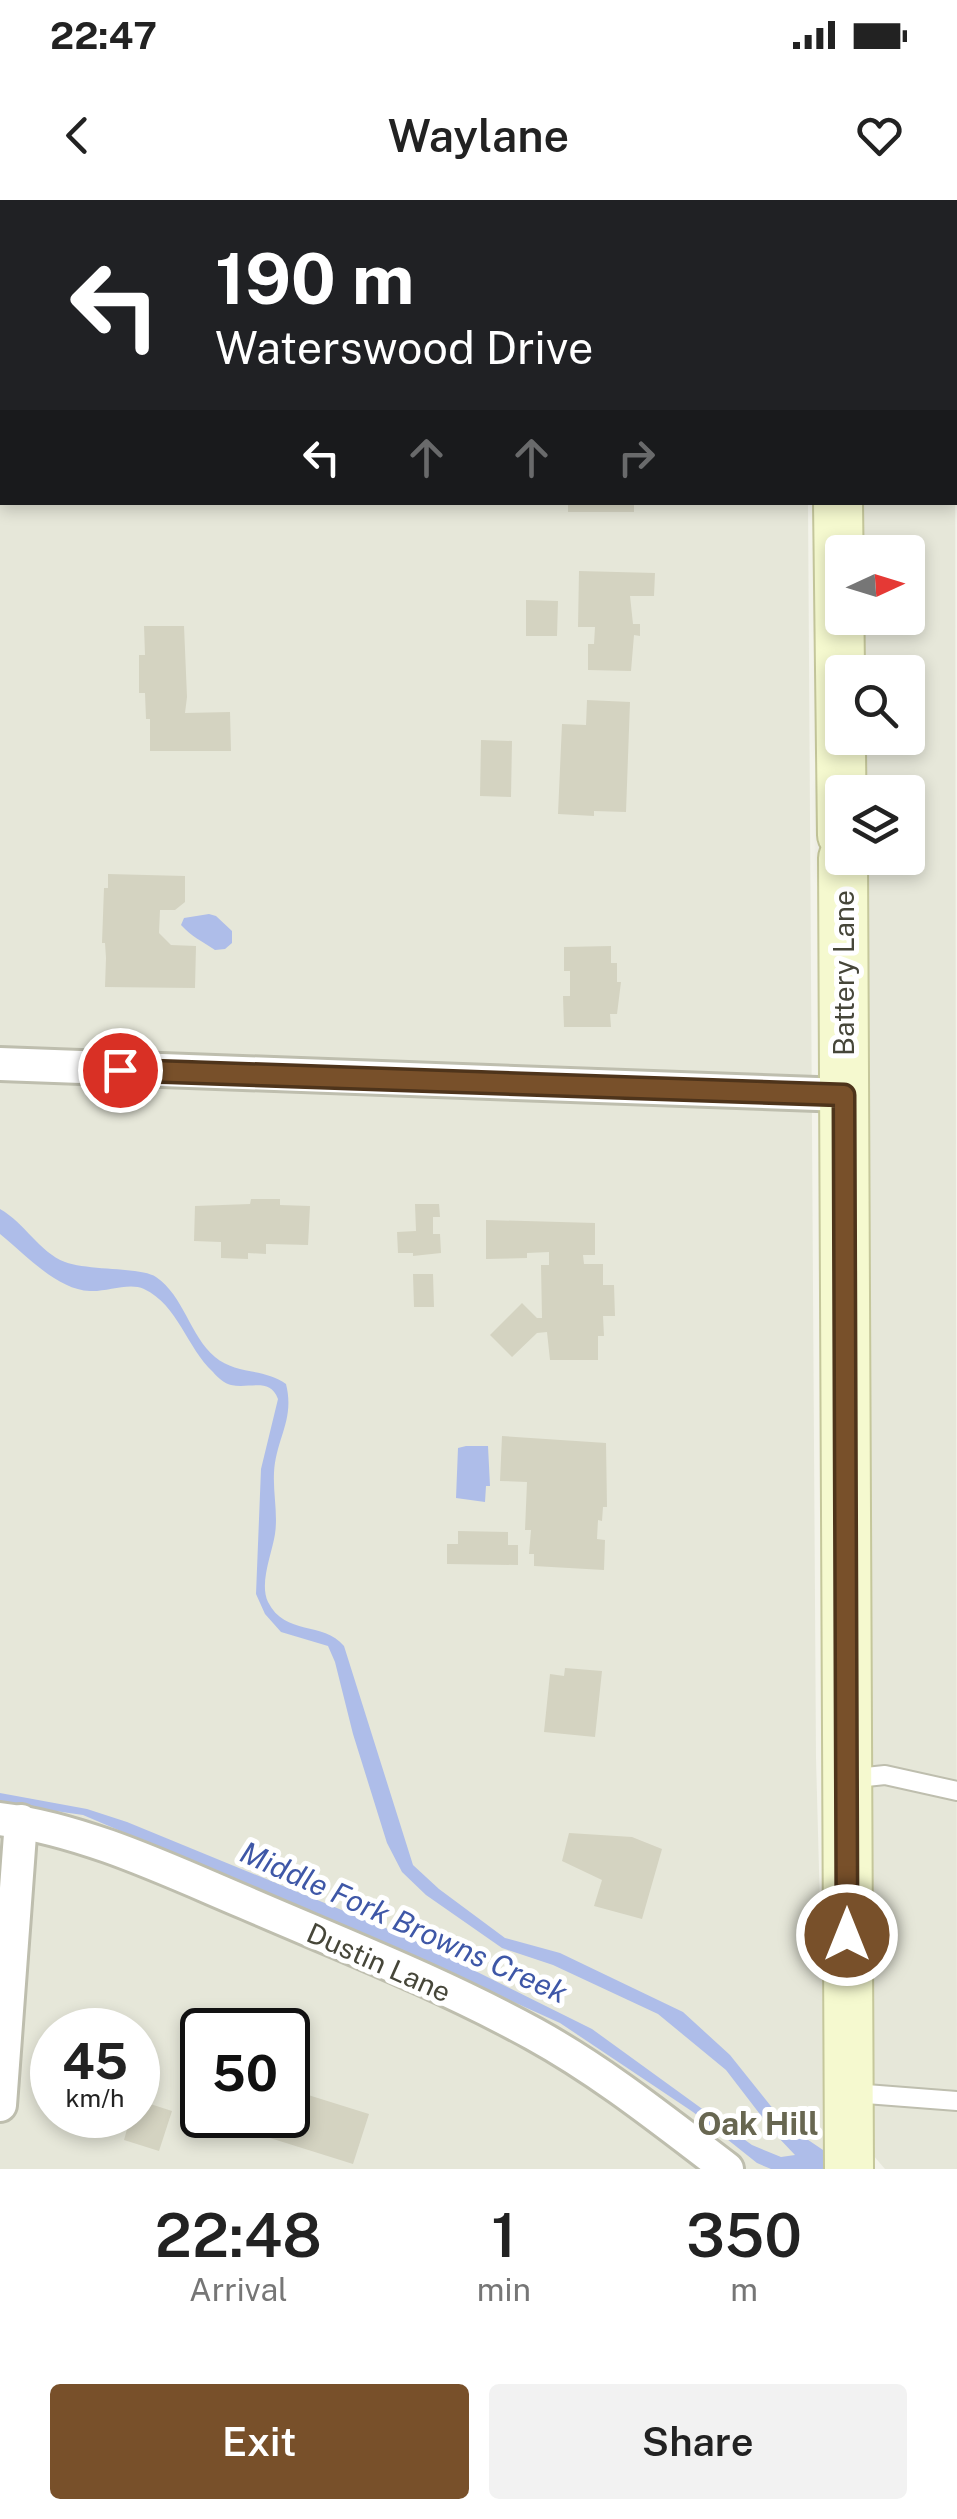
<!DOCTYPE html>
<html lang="en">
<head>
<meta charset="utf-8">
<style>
  body { margin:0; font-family:"Public Sans",sans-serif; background:#f2f2f2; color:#222; height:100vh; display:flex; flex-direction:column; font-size:38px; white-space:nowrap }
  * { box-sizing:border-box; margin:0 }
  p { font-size:32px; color:#767676 }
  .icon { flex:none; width:55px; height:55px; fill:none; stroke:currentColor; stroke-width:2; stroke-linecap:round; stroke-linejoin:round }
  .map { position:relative; height:1969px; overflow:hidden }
  .side { display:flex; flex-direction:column; background:#fff; flex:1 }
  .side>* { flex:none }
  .guide { position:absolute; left:0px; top:0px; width:958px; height:305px; box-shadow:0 5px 15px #0003; background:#202124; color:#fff; overflow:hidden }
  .needle { width:65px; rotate:86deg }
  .tools { position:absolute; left:825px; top:335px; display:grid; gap:20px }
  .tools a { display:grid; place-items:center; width:100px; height:100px; border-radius:10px; background:#fff; box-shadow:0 5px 15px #0003; font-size:50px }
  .speed { position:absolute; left:30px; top:1808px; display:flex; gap:20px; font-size:50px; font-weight:700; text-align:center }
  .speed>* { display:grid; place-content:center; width:130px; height:130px; border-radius:50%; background:#fff; box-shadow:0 5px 15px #0003; line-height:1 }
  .speed small { font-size:25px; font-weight:400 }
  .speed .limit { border:5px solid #111; border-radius:15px; background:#fff; color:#111 }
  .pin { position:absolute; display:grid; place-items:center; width:85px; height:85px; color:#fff; margin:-42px; border:5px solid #fff; border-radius:50%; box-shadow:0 2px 10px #0007 }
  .me { position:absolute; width:110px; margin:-55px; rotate:0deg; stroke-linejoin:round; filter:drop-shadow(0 0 8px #0008) }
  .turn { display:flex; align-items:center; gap:35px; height:210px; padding:0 50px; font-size:45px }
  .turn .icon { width:130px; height:130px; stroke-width:2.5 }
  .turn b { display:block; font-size:70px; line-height:85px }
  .lanes { display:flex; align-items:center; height:95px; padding:0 50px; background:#0003; justify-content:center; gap:50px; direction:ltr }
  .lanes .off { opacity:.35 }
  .eta { display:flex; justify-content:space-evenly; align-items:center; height:170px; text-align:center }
  .eta b { font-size:60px; font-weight:600; line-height:70px }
  .button { display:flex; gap:20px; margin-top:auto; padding:20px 50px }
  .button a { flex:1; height:115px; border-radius:10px; background:#78502a; color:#fff; font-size:40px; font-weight:600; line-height:115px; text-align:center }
  .button a+a { background:#f2f2f2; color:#222 }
  .status { display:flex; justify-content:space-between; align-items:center; height:70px; padding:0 50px; background:#fff; direction:ltr }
  .status svg { height:28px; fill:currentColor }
  header { display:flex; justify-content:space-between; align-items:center; height:130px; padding:0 50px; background:#fff; font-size:45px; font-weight:600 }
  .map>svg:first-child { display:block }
  .residential { fill:#e6e7d9; fill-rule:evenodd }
  .water { fill:#aebde9 }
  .building { fill:#d4d3c1 }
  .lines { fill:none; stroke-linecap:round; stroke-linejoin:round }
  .service-casing { stroke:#bebeae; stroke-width:22 }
  .minor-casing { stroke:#bebeae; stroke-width:38 }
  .secondary-casing { stroke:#c5c79b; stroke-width:52 }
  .service { stroke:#fff; stroke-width:18 }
  .minor { stroke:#fff; stroke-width:32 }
  .secondary { stroke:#f5f9cf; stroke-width:48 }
  .route-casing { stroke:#4e341b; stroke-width:25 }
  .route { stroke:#78502a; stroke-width:18 }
  .labels { text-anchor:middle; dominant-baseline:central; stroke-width:10; stroke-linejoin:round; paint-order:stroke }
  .street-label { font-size:28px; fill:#464639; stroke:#fff }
  .water-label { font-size:30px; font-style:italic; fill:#3e57a7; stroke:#fff }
  .quarter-label { font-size:32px; font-weight:bold; fill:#686751; stroke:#fff }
</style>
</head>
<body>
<div class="status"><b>22:47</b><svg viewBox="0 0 49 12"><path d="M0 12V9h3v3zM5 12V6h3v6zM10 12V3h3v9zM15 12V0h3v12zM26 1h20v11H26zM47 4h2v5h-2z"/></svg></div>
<header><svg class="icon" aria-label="back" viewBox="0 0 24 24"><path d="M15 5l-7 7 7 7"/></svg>Waylane<svg class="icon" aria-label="heart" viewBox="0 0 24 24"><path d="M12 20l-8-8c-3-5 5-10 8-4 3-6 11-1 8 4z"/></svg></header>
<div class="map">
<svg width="957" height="1969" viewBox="0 0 957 1969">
  <rect width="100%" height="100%" fill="#f3f3ea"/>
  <g class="residential">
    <path d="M0,0H783L784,2H2V302L808,303L816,1558L827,1969H0ZM52,1830H138V1915H52ZM202,1830H288V1915H202Z"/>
    <path d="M955,57L957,1969H885L873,1955L858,658H908V592H857V538H908V472H856L855,418H908V352H855L854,303L955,302Z"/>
  </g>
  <g class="water">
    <path d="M209,714L216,716L232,731V743L225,749L215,750C200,740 192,737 181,725L184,718Z"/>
    <path d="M0,1009C25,1023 39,1052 65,1062C89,1071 142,1067 156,1077C184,1096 190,1136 215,1157C236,1175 265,1168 286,1184C295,1220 276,1238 274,1273C273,1293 278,1314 275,1334C272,1354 259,1383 268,1402C285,1436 323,1421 344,1446L413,1665L439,1689L505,1738L560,1753L683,1812L730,1855L786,1925L826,1952L828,1969H771L757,1963L693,1912L560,1823L379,1741L83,1615L0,1603V1593L87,1609L127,1622L405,1736L592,1829L752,1945L781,1957L795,1955L776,1935L726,1870L658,1814L553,1765L502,1748L426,1695L402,1672L387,1643L353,1534L335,1462L328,1446L281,1432L265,1414L256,1394L261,1269L278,1199C270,1177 250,1189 231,1185C225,1184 217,1177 213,1172C187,1148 178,1105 144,1089C129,1082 107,1092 90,1091C57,1090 25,1054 0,1034Z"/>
    <path d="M466,1246H488L490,1286H486L485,1302L456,1298L458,1248Z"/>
  </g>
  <g class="building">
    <rect x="568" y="302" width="66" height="10"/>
    <path d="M579,371L655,373L654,396H630L633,424H640V436L634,435L631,471L588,470V444H594L595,427H578Z"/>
    <path d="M526,400L558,401L557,436H526Z"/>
    <path d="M144,426H184L187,497L185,513L230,512L231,551H150V519H146L145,493H139V455H145Z"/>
    <path d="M587,500L630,502L626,612L594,611V616L558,614L562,524L586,525Z"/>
    <path d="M481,540L512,541L511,597L480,596Z"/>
    <path d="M108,674L185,676V702L175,710H160L159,733L171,745L196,746L195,788L105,787L106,758L105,743H102L104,688H108Z"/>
    <path d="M611,746V763H617V782H621L617,814H610L611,827H564L563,796H570V771H564V747Z"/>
    <path d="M251,999H280V1005L310,1006L308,1045L266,1044V1054L248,1053V1059L221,1058V1042L194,1041L195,1006L250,1004Z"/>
    <path d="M415,1004H439L440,1017H433V1034H440L441,1053L413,1056V1053H398L397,1032L416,1031Z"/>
    <path d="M486,1020L595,1023V1055H583L584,1064H603V1085H614L615,1116H603L604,1136H598V1160H550L547,1132L537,1133L512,1157L490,1135L522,1103L537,1118H542L541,1065H549V1052L527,1053V1058L486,1059Z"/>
    <path d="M413,1074H433L434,1107H414Z"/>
    <path d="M502,1236L606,1243L607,1307H603L602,1321L598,1320L597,1339L605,1340L604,1370L534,1366V1354H529L531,1330H525L527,1282L500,1281Z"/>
    <path d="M458,1331L508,1332V1345H518V1365L447,1364V1344H458Z"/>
    <path d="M565,1468L602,1471L595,1537L544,1532L550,1474L564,1476Z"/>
    <path d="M569,1633L632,1637L662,1649L642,1719L594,1706L602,1680L562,1661Z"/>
    <path d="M305,1894L369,1914L353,1964L270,1938L277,1915H288V1895L303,1900Z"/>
    <path d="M138,1900L172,1911L159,1951L124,1940L131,1915H138Z"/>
  </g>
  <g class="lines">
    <g class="service-casing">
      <g id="service">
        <path d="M847,1579L885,1575L957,1591"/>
        <path d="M853,1893L957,1901"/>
      </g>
    </g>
    <g class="minor-casing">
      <g id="minor">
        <path d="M955,40H957"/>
        <path d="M0,864L844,895"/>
        <path d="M0,1619C85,1630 166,1669 244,1702C341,1744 441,1783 534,1834C603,1872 665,1922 727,1969"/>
        <path d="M0,1905L21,1621"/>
      </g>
    </g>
    <g class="secondary-casing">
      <g id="secondary">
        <path d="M812,0V2"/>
        <path d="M838,302L842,635"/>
        <path d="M843,658L849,1969"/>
      </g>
    </g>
    <use href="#service" class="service"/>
    <use href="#minor" class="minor"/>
    <use href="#secondary" class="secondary"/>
  </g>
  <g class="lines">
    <g class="route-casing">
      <path id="route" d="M120,870L844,895L847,1735"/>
    </g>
    <use href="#route" class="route"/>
  </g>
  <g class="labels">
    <g class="street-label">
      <text transform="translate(843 773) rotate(-90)">Battery Lane</text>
      <text transform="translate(379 1762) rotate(24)">Dustin Lane</text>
    </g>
    <g class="water-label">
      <text transform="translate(404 1722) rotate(24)">Middle Fork Browns Creek</text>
    </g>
    <g class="quarter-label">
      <text x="758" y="1923">Oak Hill</text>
    </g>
  </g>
</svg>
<div class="tools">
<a><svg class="needle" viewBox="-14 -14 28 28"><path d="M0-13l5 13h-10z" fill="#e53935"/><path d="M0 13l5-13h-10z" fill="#767676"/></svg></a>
<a><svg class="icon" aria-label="search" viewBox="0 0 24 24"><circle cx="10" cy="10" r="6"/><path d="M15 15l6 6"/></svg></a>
<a><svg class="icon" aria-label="layers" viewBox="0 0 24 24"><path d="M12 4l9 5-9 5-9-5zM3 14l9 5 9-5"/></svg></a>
</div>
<div class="speed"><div>45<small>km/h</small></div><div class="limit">50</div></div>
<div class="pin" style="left:120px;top:870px;background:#d93025"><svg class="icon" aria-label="arrive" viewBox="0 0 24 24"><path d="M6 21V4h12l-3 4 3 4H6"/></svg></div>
<svg class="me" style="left:847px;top:1735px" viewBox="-20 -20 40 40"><circle r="17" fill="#78502a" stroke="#fff" stroke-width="3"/><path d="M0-11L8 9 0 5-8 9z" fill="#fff"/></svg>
<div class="guide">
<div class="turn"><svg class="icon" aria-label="left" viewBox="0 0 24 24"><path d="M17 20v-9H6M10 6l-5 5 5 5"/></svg><div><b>190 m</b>Waterswood Drive</div></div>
<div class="lanes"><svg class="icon" aria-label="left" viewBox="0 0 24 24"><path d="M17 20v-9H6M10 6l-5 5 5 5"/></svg><svg class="icon off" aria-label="ahead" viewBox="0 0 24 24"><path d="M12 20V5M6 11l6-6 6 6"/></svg><svg class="icon off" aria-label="ahead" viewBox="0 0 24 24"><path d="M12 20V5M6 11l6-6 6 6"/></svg><svg class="icon off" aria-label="right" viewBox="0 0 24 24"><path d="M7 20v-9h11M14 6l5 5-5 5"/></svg></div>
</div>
</div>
<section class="side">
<div class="eta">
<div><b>22:48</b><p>Arrival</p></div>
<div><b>1</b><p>min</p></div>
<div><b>350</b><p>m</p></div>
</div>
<div class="button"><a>Exit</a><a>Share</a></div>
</section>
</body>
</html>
